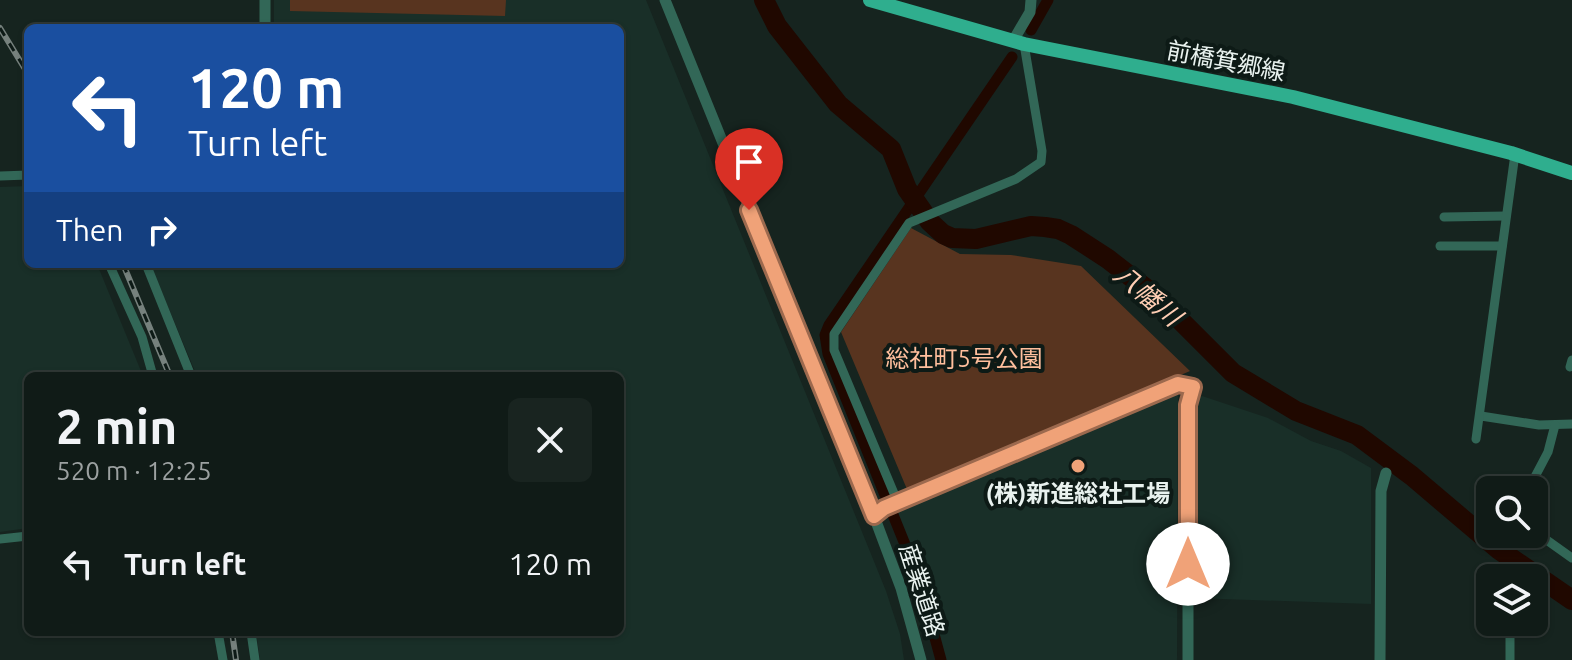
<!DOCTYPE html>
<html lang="en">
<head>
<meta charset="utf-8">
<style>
  body { margin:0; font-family:Ubuntu,"Noto Sans JP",sans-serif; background:#192420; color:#f1f3f6; height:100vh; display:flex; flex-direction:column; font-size:30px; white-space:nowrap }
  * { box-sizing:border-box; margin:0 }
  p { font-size:26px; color:#9ca1a1 }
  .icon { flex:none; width:44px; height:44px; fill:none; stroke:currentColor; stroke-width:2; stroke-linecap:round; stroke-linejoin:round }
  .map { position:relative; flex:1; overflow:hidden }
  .sheet { position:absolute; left:24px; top:372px; width:600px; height:264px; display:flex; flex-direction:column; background:#101b17; border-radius:12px; box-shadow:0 2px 6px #0004,0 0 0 2px #303936 }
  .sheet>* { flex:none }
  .top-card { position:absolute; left:24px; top:24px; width:600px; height:244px; border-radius:12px; box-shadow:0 2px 6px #0004,0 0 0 2px #303936; background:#1a4fa0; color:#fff; overflow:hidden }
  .fabs { position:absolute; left:1476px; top:476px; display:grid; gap:16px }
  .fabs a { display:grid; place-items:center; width:72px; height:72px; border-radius:12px; background:#101b17; box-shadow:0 2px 6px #0004,0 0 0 2px #303936; font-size:40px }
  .pin { position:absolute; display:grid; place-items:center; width:68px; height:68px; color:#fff; margin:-82px -34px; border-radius:50% 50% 50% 0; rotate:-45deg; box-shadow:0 0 8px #0007 }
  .pin .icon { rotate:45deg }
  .me { position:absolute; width:88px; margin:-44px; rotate:0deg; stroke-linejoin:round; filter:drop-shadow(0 0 6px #0008) }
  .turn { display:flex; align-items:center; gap:28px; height:168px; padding:0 32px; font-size:36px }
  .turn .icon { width:104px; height:104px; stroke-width:2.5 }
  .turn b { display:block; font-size:56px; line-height:68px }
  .then { display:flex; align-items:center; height:76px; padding:0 32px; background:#0003; gap:16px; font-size:30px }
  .round { display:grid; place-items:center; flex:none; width:84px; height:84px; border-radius:12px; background:#192420 }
  .summary { display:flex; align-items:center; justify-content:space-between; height:136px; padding:0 32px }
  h1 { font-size:48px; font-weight:700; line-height:60px }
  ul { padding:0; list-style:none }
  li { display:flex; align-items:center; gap:24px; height:112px; padding:0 32px }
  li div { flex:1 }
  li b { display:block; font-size:30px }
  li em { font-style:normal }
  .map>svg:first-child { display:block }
  .built { fill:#192f28 }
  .green { fill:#58341f }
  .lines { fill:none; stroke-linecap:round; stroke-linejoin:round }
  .canal { stroke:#200800; stroke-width:11 }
  .river { stroke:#200800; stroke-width:20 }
  .minor { stroke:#326757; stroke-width:9 }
  .tertiary { stroke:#326757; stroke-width:11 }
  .primary { stroke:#2fae8e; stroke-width:14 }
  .rail-casing { stroke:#76817d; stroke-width:6 }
  .rail { stroke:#0d1a16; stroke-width:3; stroke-dasharray:9; stroke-linecap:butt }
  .route-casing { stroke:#9c694e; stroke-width:20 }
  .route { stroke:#f0a278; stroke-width:14 }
  .poi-dot { fill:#f0a278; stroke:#0d1a16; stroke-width:3 }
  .labels { text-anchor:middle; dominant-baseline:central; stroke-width:8; stroke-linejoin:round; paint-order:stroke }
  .street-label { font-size:24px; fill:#e9f2ef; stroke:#0d1a16 }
  .park-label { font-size:24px; fill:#ffbf9d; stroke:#0d1a16 }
  .poi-label { font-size:24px; font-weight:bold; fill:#e9f2ef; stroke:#0d1a16 }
  .water-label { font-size:26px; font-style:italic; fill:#ffceb4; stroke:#0d1a16 }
</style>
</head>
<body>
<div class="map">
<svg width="1572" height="660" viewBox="0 0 1572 660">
  <rect width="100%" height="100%" fill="#16241f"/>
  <g class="built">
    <path d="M274,0H646L886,591L900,634L904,660H260L256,632H620V376H197L150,264H620V28H274Z"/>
    <path d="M28,186V264H97L143,376H28V528L0,532V187Z"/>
    <path d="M1174,389L1178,393L1177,660H945L928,592L895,509Z"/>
    <path d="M1202,396L1268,418L1311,441L1341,451L1371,468V604L1194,598L1195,401Z"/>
  </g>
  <g class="green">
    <path d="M290,0H506L505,16L290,11Z"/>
    <path d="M911,228L960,254L1011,255L1081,266L1190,371L909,494L841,332Z"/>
  </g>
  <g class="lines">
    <g class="canal">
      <path d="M1031,30L1048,0"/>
      <path d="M941,660L919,579L828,354L825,335L829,325L1012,57"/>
    </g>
    <path class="river" d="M764,0L777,26L838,104L891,149L907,189L930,222L943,234L952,238L976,239L1031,226L1045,227L1058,229L1071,235L1108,259L1157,297L1233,373L1296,411L1357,435L1412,476L1498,549L1572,600"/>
    <g class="minor">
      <path d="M0,176L28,175"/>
      <path d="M1444,217L1506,216"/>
      <path d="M1440,246H1502"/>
      <path d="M109,264L142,337L153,376"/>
      <path d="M146,264L191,376"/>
      <path d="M1570,367L1572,360"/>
      <path d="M1481,416L1539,425L1572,424"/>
      <path d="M1476,439L1515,154"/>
      <path d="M1528,490L1548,452L1555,425"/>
      <path d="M898,503L834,350V334L909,223L1016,179L1041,162L1042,151L1024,44"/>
      <path d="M874,516L884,508L1171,385L1178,384L1193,387"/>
      <path d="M1534,531L1572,558"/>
      <path d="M0,539L28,536"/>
      <path d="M218,632L223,660"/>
      <path d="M251,632L255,660"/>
      <path d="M1510,660V622"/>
    </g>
    <g class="tertiary">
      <path d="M265,0V28"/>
      <path d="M665,0L874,516L901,588L921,660"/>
      <path d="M1013,41L1030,12L1031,0"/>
      <path d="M1188,660V405L1193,387"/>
      <path d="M1380,660L1381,491L1386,473"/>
    </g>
    <path class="primary" d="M870,0L1024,44L1293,97L1511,153L1572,173"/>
    <g class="rail-casing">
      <g id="rail">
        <path d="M0,28L28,74"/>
        <path d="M123,264L170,376"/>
        <path d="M232,632L236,660"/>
      </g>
    </g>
    <use href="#rail" class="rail"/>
  </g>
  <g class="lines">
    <g class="route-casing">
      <path id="route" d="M749,210L874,516L884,508L1178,384L1193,387L1188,405V564"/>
    </g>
    <use href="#route" class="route"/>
  </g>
  <circle class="poi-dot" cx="1078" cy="466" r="8"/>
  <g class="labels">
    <g class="street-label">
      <text transform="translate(1226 61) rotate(11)">前橋箕郷線</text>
      <text transform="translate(922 590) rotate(72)">産業道路</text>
    </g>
    <g class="park-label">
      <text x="964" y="358">総社町5号公園</text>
    </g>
    <g class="poi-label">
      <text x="1078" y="493">(株)新進総社工場</text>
    </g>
    <g class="water-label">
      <text transform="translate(1148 295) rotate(40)">八幡川</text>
    </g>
  </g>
</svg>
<div class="fabs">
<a><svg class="icon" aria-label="search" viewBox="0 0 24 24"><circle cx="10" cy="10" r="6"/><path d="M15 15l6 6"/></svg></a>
<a><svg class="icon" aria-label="layers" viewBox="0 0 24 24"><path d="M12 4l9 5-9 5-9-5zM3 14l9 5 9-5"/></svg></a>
</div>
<div class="pin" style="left:749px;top:210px;background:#d93025"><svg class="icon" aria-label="arrive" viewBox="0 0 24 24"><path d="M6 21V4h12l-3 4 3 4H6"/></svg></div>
<svg class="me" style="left:1188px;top:564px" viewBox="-20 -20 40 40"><circle r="19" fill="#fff"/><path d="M0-13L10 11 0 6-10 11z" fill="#f0a278"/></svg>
<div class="top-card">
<div class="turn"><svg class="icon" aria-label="left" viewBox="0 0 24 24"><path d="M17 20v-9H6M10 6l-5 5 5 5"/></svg><div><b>120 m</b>Turn left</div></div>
<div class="then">Then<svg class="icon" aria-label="right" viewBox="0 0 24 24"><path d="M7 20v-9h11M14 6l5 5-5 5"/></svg></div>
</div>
<section class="sheet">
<div class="summary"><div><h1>2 min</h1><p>520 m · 12:25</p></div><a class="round"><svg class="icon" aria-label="close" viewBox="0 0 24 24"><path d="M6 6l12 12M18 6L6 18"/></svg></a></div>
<ul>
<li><svg class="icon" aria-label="left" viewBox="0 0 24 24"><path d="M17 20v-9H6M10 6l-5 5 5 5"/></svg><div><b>Turn left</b></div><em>120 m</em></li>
</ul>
</section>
</div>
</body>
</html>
